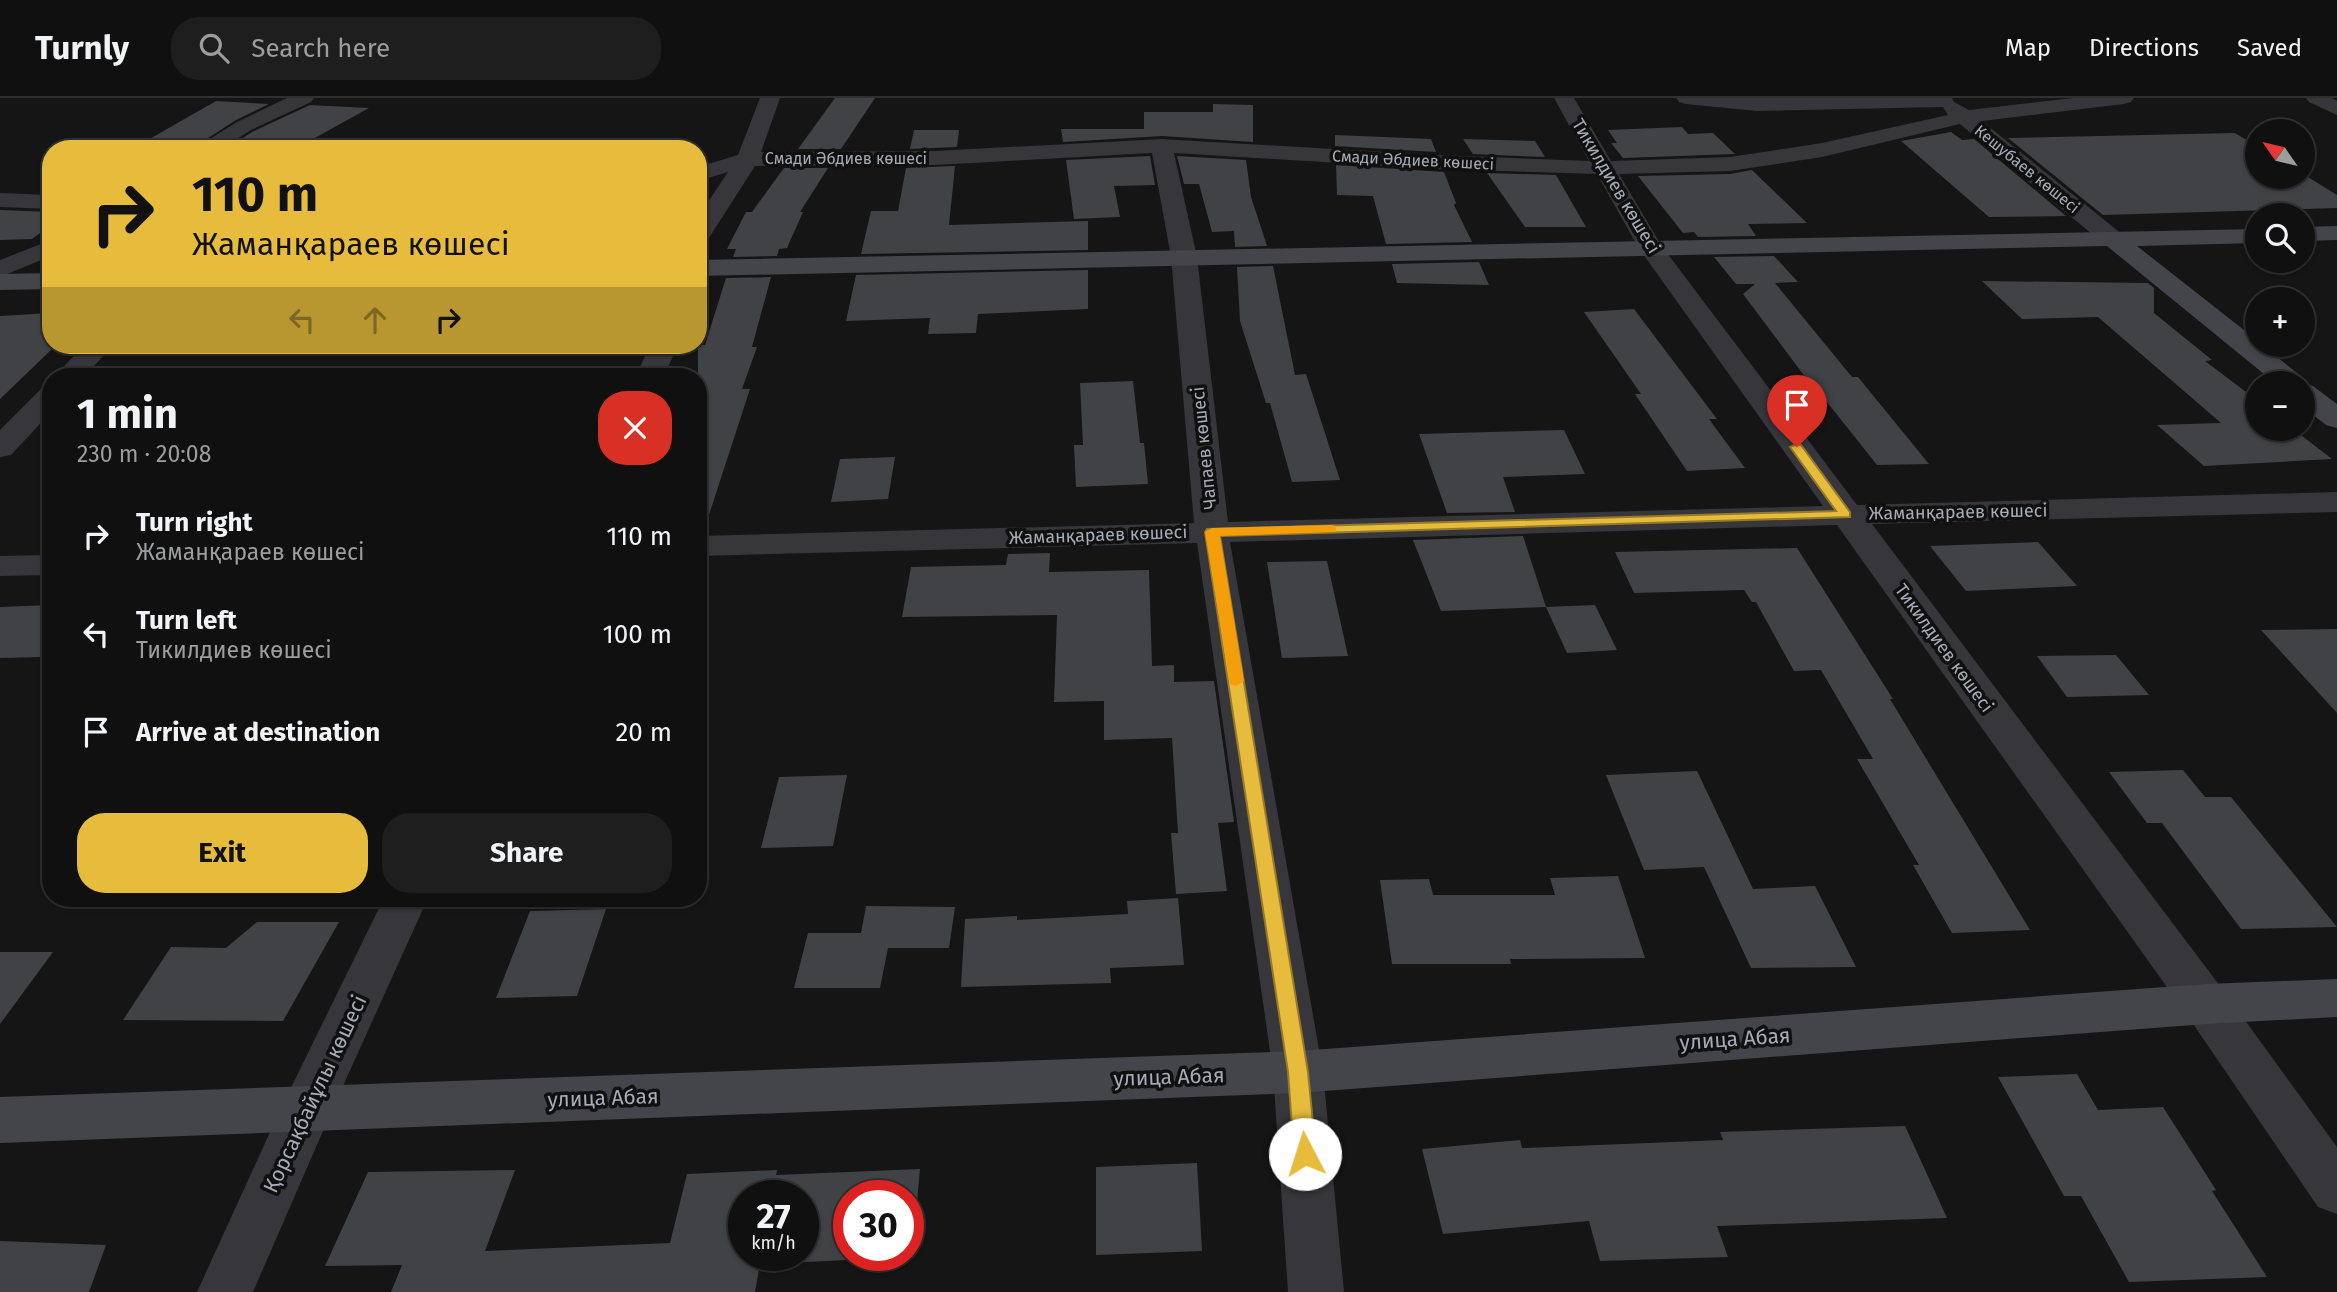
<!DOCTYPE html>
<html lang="en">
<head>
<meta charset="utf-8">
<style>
  body { margin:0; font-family:"Fira Sans",sans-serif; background:#1e1e1e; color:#f1f3f6; height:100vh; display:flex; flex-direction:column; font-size:26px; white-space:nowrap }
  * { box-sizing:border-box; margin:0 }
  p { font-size:23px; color:#9c9d9f }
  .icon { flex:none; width:38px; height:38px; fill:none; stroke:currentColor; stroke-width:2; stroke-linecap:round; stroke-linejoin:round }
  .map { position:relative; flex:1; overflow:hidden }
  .side { position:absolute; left:42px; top:270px; width:665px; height:539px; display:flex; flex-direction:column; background:#101010; border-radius:28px; box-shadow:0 2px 5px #0004,0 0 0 2px #303030 }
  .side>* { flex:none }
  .top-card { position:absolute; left:42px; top:42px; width:665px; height:214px; border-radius:28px; box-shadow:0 2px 5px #0004,0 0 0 2px #303030; background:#e7bc3c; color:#111; overflow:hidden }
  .needle { width:46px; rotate:304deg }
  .controls { position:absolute; left:2245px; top:21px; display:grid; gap:14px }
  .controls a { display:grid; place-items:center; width:70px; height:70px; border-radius:50%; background:#101010; box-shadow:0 2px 5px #0004,0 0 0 2px #303030; font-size:35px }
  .speed { position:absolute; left:728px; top:1082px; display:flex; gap:14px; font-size:35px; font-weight:700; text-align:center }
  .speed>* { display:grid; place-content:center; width:91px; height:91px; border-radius:50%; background:#101010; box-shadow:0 2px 5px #0004,0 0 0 2px #303030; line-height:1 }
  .speed small { font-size:18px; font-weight:400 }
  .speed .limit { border:10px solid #d22; background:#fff; color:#111 }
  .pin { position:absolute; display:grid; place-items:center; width:60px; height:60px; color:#fff; margin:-72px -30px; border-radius:50% 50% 50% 0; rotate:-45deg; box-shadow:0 0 7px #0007 }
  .pin .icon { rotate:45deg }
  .me { position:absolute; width:77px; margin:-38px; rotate:355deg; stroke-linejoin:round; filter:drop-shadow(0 0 5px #0008) }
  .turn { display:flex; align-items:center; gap:24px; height:147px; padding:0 35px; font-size:32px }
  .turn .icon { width:91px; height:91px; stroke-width:2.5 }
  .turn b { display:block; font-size:49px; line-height:60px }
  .lanes { display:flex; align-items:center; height:66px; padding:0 35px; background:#0003; justify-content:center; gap:35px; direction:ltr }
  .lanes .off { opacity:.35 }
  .round { display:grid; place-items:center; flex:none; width:74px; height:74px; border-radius:28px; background:#1e1e1e }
  .headline { display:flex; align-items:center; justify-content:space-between; height:119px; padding:0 35px }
  h1 { font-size:42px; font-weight:700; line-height:52px }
  .primary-button { display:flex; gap:14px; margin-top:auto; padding:14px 35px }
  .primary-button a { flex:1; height:80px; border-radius:28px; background:#e7bc3c; color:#111; font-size:28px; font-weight:700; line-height:80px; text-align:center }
  .primary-button a+a { background:#1e1e1e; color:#f1f3f6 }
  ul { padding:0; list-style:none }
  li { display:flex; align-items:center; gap:21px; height:98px; padding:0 35px }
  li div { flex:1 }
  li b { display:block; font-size:26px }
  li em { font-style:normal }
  header { display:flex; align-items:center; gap:42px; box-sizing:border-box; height:98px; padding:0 35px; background:#101010; border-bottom:2px solid #303030 }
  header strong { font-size:33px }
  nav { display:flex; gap:38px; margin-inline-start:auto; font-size:24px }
  .search { width:490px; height:63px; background:#1e1e1e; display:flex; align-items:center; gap:18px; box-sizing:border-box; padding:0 24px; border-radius:28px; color:#9c9d9f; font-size:26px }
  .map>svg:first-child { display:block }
  .building { fill:#414246; fill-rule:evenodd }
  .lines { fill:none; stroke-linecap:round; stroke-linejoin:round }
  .street { fill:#36363b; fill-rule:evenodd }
  .secondary { fill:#44454b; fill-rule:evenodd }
  .route { fill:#e7bc3c; stroke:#967a27; stroke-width:2 }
  .slow { fill:#f59e0b }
  .labels { text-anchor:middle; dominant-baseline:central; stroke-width:7; stroke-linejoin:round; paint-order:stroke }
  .far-street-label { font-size:16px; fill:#a7abb6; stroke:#101011 }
  .street-label { font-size:18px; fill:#a7abb6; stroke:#101011 }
  .near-street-label { font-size:21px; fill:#a7abb6; stroke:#101011 }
</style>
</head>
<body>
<header>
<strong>Turnly</strong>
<div class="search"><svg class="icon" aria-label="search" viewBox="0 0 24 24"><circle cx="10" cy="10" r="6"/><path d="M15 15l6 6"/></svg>Search here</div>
<nav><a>Map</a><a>Directions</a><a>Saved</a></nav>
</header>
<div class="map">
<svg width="2337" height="1194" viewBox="0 0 2337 1194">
  <rect width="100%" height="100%" fill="#151516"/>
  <g class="building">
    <path d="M835,0H875L841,51H798Z"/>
    <path d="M216,3L269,6L236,22L191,51H132Z"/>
    <path d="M1213,6L1253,7V44L1162,38L1063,44L1061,31H1144V14H1213Z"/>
    <path d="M310,7L369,10L295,51H226L252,34Z"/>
    <path d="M1682,29L1688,36L1713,35L1735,56L1623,60L1611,45H1617L1608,32Z"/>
    <path d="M914,32H959L957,49L910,51Z"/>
    <path d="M1951,34L1962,42L1974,41L2066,118L1989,119L1901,43Z"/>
    <path d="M2235,35L2258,49V79H2303V76L2337,97V110L2103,117L2008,40Z"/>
    <path d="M1335,37L1431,41L1436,54L1335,48Z"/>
    <path d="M1463,41L1535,43L1545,59L1473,56Z"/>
    <path d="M1150,58L1155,87L1114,88L1120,119L1074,121L1066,62Z"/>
    <path d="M1177,58L1246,62L1251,99L1267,148L1235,149L1234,133L1212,134L1199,86H1184Z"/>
    <path d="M1336,67L1444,74L1456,105L1454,107L1472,144L1386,146L1373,98L1337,97Z"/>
    <path d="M955,68L949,127L1088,123V152L861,156L871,113H898L906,70Z"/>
    <path d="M784,70H828L800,114H803L787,150L779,151L777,158L733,159L736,151H727L746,114H752Z"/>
    <path d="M1752,72L1807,125L1748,126L1756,138L1698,139L1694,134L1683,135L1638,78L1730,76Z"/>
    <path d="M1487,75L1556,77L1586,129H1525Z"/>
    <path d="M0,112L51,114V127L32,141L0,142Z"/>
    <path d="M1774,158L1798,184L1775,185L1852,279H1858L1929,366L1877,367L1827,304H1824L1743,196L1755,186H1736L1714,159Z"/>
    <path d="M1479,164L1489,187L1397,185L1392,166Z"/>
    <path d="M1273,168L1295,277L1306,276L1340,382L1292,384L1270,305H1266L1240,223L1237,169Z"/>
    <path d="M1088,172V211L978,216L976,235L928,236L930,220L846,223L856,177Z"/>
    <path d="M771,179L752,249H757L742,291H750L706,426L698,425V247H705L726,180Z"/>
    <path d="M1982,183L2148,185L2154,190V215L2212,262L2205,263L2258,303V331H2293L2332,361L2204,368L2157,327L2221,325L2098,219L2022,221Z"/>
    <path d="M1634,211L1717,321H1709L1745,370L1687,373L1635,296H1641L1584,214Z"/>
    <path d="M51,215V252L0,301V218Z"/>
    <path d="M1133,283L1140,345H1144L1148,386L1076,389L1074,347H1083L1080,285Z"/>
    <path d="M1564,332L1585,376L1503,379L1515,414L1447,415L1419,336Z"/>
    <path d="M895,359L888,401L831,404L840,361Z"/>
    <path d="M1523,438L1546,509L1441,513L1413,442Z"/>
    <path d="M2038,444L2077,488L1966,493L1930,448Z"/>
    <path d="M1797,450L1893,601H1890L2030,832L1952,835L1913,767H1919L1857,661H1873L1821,572L1794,573L1756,504H1752L1744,492L1634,495L1615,454Z"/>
    <path d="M1050,455L1049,474L1149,472L1152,568L1174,567V584L1214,583L1234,724L1218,725L1227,793L1176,796L1171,735H1178L1172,640L1104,642V603L1054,604L1057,517L902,519L911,469L1006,467L1008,456Z"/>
    <path d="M1327,463L1348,558L1282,560L1267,464Z"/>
    <path d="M51,507V546L41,559L0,560V509Z"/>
    <path d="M1595,507L1617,552L1567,555L1546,509Z"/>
    <path d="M2337,531V615L2261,532Z"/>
    <path d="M2116,557L2149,597L2067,599L2037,558Z"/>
    <path d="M2183,672L2205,699H2231L2337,829L2241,831L2162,725H2147L2109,674Z"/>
    <path d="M1697,673L1753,791L1815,788L1856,869L1751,870L1704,769L1644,772L1606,677Z"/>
    <path d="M847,677L833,748L761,750L779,679Z"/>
    <path d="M1618,778L1645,860L1510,861L1511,866H1392L1380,782L1429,781L1433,797H1555L1550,780Z"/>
    <path d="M1178,800L1184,867L1110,870L1111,885L961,889L965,821L1017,818V822L1128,816L1127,803Z"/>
    <path d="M866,808L955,809L949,850H888L880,890H794L808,835H861Z"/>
    <path d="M606,811L577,898L496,900L530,813Z"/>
    <path d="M257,824H339L283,923L123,922L171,849L226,850Z"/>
    <path d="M0,854H53L0,926Z"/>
    <path d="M2077,976L2098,1012L2163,1009L2216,1092L2212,1093L2267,1179L2129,1184L2081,1098H2064L1998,979Z"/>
    <path d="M1905,1028L1947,1120L1717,1128L1728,1159L1600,1163L1589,1123L1443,1136L1422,1051L1520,1042L1522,1050L1723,1042L1720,1034Z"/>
    <path d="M1197,1065L1202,1153L1096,1157V1069Z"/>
    <path d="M920,1071L912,1159L760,1166L755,1194H391L402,1167L325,1168L368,1074L515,1072L485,1153L670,1145L687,1076L777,1072L776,1077ZM744,1097H803V1157H744ZM849,1097H908V1157H849Z"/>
    <path d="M0,1143L106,1147L89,1194H0Z"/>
  </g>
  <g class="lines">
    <g class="street">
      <path d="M287,0H314L311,4L251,32L221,51H194L237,24Z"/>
      <path d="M760,0H780L761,54L934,53L1162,41L1436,57L1589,63L1554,0H1574L1611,63L1730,59L1822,45L1948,17L1943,9L1757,13L1686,6L1679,4L1676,0H1952L1954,4L1969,12L2073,0H2134L2131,4L2124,6L1982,23L2123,137L2126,142L2123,147L2114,149L2105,147L1960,26L1822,59L1730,73L1619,76L1661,147L1857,407L2337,394V414L1872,426L2223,892L2337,1049V1116L2318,1109L2189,920L1837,427L1230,444L1323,974L1344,1194H1288L1273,974L1197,445L698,458V438L1194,425L1171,159L1152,55L934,67L755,68L707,143L698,145V119L728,74L698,83V69L738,57ZM1174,55L1436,71L1597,76L1638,149L1823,408L1228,424L1197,159Z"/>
      <path d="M2306,0H2332L2337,3V17L2309,4Z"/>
      <path d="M0,95L51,97V111L0,109Z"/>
      <path d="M51,142V158L0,179V162Z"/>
      <path d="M84,247H113L85,278H55Z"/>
      <path d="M650,247H678L664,278H636Z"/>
      <path d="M51,288V314L11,357L0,359V332L41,291Z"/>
      <path d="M51,457V477L0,478V458Z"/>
      <path d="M384,800H428L333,1010L253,1194H197L281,1010Z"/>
    </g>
    <g class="secondary">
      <path d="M2337,128V142L2303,143V129Z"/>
      <path d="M2258,131V145L2137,148L2258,243V247H2262L2302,279L2306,286L2313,288L2337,306V330L2326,327L2303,309V285H2275L2107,148L698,178V162Z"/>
      <path d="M51,175V191L0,192V176Z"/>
      <path d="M2337,881V919L2206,926L1298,995L0,1045V999L1298,953L2206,886Z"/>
    </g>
  </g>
  <path class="route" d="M1797,346L1801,347L1850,414V419L1220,438L1308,974L1316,1056L1313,1063L1305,1066L1297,1063L1294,1056L1288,974L1205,434L1207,431L1836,413L1790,349Z"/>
  <path class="slow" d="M1331,427L1336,428V434L1220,438L1244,583L1236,588L1230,586L1205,434L1212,430Z"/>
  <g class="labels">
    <g class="far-street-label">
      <text x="846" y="60">Смади Әбдиев көшесі</text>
      <text transform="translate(1413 62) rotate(3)">Смади Әбдиев көшесі</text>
      <text transform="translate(2027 71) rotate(39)">Кешубаев көшесі</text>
    </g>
    <g class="street-label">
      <text transform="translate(1616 88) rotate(59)">Тикилдиев көшесі</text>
      <text transform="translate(1204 350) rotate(-96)">Чапаев көшесі</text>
      <text transform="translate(1958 414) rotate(-1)">Жаманқараев көшесі</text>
      <text transform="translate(1098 437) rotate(-2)">Жаманқараев көшесі</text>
      <text transform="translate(1944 550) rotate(54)">Тикилдиев көшесі</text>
    </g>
    <g class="near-street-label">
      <text transform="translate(1735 941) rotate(-4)">улица Абая</text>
      <text transform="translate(1169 979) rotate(-2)">улица Абая</text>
      <text transform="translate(315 996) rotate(-65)">Қорсақбайұлы көшесі</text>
      <text transform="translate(603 1000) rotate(-2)">улица Абая</text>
    </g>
  </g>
</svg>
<div class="controls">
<a><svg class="needle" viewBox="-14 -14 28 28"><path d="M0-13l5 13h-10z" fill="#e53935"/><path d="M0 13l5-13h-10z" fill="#9c9d9f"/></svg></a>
<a><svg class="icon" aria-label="search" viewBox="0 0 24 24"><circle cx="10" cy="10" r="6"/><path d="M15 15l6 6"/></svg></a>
<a>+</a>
<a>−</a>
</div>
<div class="speed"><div>27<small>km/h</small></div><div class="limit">30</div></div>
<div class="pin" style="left:1797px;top:349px;background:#d93025"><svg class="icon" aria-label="arrive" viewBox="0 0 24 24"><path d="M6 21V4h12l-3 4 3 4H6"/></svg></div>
<svg class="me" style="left:1305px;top:1056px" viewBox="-20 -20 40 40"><circle r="19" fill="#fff"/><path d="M0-13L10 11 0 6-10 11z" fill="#e7bc3c"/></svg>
<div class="top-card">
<div class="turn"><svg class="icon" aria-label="right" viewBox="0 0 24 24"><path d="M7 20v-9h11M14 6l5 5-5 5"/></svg><div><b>110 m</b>Жаманқараев көшесі</div></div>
<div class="lanes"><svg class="icon off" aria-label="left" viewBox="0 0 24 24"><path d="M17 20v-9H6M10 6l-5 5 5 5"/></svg><svg class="icon off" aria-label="ahead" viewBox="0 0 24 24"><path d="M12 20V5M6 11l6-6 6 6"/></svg><svg class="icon" aria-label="right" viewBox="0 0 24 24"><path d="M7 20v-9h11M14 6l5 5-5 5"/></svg></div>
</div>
<section class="side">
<div class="headline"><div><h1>1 min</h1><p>230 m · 20:08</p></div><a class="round" style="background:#d93025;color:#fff"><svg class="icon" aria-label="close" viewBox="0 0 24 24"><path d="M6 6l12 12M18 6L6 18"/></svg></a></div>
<ul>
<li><svg class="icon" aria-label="right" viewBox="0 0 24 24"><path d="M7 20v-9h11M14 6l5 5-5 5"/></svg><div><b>Turn right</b><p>Жаманқараев көшесі</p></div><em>110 m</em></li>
<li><svg class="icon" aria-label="left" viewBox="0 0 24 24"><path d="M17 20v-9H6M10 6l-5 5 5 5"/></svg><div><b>Turn left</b><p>Тикилдиев көшесі</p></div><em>100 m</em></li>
<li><svg class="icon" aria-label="arrive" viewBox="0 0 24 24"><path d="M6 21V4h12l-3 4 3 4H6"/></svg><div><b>Arrive at destination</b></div><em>20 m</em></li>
</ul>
<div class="primary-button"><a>Exit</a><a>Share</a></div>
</section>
</div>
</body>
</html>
